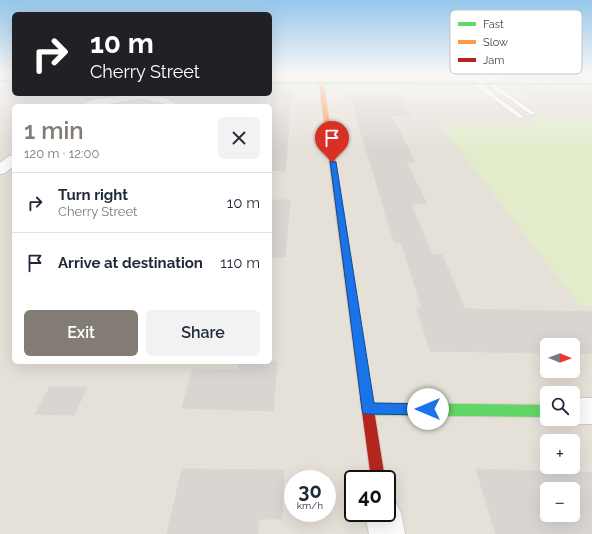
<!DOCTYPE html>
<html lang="en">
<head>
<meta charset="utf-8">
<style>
  body { margin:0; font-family:Raleway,sans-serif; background:#f2f2f3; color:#1f2937; height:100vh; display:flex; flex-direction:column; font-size:15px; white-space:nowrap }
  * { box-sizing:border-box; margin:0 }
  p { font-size:13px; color:#747a83 }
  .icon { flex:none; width:22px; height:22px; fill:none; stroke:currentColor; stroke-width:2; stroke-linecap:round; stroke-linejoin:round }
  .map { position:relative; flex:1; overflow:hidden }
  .drawer { position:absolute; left:12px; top:104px; width:260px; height:260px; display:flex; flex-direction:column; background:#fff; border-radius:6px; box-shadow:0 4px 16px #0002 }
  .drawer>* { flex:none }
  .top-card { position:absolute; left:12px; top:12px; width:260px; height:84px; border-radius:6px; box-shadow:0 4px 16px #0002; background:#202124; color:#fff; overflow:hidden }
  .needle { width:26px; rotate:91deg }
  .buttons { position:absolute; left:540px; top:338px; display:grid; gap:8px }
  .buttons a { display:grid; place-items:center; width:40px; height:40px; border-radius:6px; background:#fff; box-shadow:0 4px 16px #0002; font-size:20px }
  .speed { position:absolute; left:284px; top:470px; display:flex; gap:8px; font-size:20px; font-weight:700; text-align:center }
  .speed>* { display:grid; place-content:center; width:52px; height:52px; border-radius:50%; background:#fff; box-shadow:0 4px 16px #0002; line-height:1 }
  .speed small { font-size:10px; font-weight:400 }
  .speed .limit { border:2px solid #111; border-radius:6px; background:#fff; color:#111 }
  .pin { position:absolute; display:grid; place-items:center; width:34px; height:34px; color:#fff; margin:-41px -17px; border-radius:50% 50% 50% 0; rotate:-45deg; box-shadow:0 0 4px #0007 }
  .pin .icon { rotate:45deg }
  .me { position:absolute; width:44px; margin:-22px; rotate:270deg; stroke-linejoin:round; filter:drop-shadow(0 0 3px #0008) }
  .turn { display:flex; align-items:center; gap:14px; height:84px; padding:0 12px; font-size:18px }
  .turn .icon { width:52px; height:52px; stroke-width:2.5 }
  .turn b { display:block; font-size:28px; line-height:34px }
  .round { display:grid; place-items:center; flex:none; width:42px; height:42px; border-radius:6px; background:#f2f2f3 }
  .summary { display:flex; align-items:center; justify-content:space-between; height:68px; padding:0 12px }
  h1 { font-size:24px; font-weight:600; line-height:30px; color:#837c75 }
  .action { display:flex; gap:8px; margin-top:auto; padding:8px 12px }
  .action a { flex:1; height:46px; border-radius:6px; background:#837c75; color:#fff; font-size:16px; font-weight:600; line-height:46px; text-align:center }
  .action a+a { background:#f2f2f3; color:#1f2937 }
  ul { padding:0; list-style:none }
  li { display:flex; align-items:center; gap:12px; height:60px; padding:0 12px; border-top:1px solid #e0e1e3 }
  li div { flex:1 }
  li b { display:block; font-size:15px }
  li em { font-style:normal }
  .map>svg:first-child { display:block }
  .residential { fill:#e5e0d8; fill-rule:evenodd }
  .green { fill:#e2eccb }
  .building { fill:#d9d6d2; stroke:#d9d5d1; fill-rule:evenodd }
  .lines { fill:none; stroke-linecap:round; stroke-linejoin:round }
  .lane-casing { stroke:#cecac7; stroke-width:2 }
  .street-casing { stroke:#cecac7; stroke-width:2 }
  .fast-casing { stroke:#d1cbc2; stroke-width:2 }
  .slow-casing { stroke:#d1cbc2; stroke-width:2 }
  .jam-casing { stroke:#d1cbc2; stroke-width:2 }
  .lane { fill:#fdfcfc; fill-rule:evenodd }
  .street { fill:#fdfcfc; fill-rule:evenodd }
  .fast { fill:#63d668; fill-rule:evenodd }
  .slow { fill:#ff974d; fill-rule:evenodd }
  .jam { fill:#b3261e; fill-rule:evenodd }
  .route { fill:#1a73e8; stroke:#114b97 }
  .key { fill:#fff; stroke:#c8c5c3; stroke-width:1 }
  .key-label { font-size:11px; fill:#483f36 }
</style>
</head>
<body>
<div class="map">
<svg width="592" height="534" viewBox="0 0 592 534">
  <rect width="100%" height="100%" fill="#f1eeeb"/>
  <g class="residential">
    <path d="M270,75H329L330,79H270Z"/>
    <path d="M466,75H592V80H473Z"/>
    <path d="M0,84H14V94H270V85L592,87V534H0ZM14,106H270V362H14ZM547,345H573V371H547ZM547,393H573V419H547ZM547,441H573V467H547ZM293,479H327V513H293ZM353,479H387V513H353ZM547,489H573V515H547Z"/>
  </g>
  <path class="green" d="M530,118H592V306H580L441,126H540Z"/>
  <g class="building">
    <rect x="270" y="75" width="25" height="3"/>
    <path d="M496,75H592V80L502,79Z"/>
    <path d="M270,88H294L291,102L285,171L270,170Z"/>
    <path d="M515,88H592V100H532Z"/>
    <path d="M350,95H398L410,116L391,115L415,162H406L427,204H411L431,254L442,255L465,309L592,312V353H573V345H547V353L430,351L417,308H422L401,242H394Z"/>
    <path d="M270,200H290L285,257H270Z"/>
    <path d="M240,362H277L273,411L182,408L193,369L238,370Z"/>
    <path d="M50,387H87L74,415L35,414Z"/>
    <path d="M182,469L284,470L282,519H259L258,534H167Z"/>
    <path d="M476,469L592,473V534H496ZM547,489H573V515H547Z"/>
  </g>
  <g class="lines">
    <g class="lane-casing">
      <g id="lane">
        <path d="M362,75H366L369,84H365Z"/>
        <path d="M431,75H437L445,84L441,85Z"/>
        <path d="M475,83H479L523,116V118H519L475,85Z"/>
        <path d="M489,83H493L536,114L531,115L489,85Z"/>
      </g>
    </g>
    <g class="street-casing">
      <g id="street">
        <path d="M2,75H12L0,82V76Z"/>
        <path d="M468,75H477L488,84L487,86H481Z"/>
        <path d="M135,94C147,94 169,95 177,106H166L165,104L140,99L96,106H81C90,96 122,97 135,94Z"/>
        <path d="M14,155V166L5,173L0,174V163L9,156Z"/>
        <path d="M573,398H592V424H573L563,420L573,419Z"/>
        <path d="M387,497L395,501L401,513L405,534H369L365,513H387Z"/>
      </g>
    </g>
    <g class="fast-casing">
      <g id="fast">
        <rect x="0" y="80" width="14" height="2"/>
        <path d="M270,82L592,83V85L270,84Z"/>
        <path d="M368,403L547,405V417L368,415L363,413L362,409L363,405Z"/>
      </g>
    </g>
    <g class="slow-casing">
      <path id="slow" d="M318,75H322L372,397L370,401L366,402L362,401L360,397Z"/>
    </g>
    <g class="jam-casing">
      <path id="jam" d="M366,392L370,393L372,397L385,479H371L360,397L362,393Z"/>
    </g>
    <use href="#lane" class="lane"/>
    <use href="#street" class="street"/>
    <use href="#fast" class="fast"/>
    <use href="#slow" class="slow"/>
    <use href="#jam" class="jam"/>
  </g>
  <linearGradient id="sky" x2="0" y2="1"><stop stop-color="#95c6eb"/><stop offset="0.5" stop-color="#f9f7f6"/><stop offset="1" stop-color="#f9f7f6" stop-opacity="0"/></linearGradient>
  <rect width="592" height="150" fill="url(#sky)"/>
  <path class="route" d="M330,161L336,162L374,403L428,404L432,405L434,409L432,413L428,415L368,414L363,413L362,409Z"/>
  <rect x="450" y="10" width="132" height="64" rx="6" class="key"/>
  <rect x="458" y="22" width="18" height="4" fill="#63d668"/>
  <rect x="458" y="40" width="18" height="4" fill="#ff974d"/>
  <rect x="458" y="58" width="18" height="4" fill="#b3261e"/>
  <g class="key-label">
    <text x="483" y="28">Fast</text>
    <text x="483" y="46">Slow</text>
    <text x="483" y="64">Jam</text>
  </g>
</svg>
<div class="buttons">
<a><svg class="needle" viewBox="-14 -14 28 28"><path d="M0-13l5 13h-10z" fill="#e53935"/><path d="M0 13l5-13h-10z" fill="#747a83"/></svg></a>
<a><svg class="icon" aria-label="search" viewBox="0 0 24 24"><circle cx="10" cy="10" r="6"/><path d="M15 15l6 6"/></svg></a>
<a>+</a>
<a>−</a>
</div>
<div class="speed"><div>30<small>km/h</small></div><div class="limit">40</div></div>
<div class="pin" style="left:332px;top:162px;background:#d93025"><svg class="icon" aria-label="arrive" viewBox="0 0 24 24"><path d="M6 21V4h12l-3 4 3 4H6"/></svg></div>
<svg class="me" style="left:428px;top:409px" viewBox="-20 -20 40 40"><circle r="19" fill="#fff"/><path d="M0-13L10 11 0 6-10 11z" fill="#1a73e8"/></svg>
<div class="top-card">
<div class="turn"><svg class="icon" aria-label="right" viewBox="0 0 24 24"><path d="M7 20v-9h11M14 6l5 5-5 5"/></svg><div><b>10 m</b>Cherry Street</div></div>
</div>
<section class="drawer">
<div class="summary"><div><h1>1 min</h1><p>120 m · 12:00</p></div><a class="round"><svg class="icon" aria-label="close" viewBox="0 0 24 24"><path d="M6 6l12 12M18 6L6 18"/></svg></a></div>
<ul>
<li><svg class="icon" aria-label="right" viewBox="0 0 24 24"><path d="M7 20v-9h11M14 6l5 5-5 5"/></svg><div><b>Turn right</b><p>Cherry Street</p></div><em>10 m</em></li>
<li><svg class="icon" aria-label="arrive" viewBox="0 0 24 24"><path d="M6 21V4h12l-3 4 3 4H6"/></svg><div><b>Arrive at destination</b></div><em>110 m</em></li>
</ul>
<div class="action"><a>Exit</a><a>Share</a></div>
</section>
</div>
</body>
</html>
